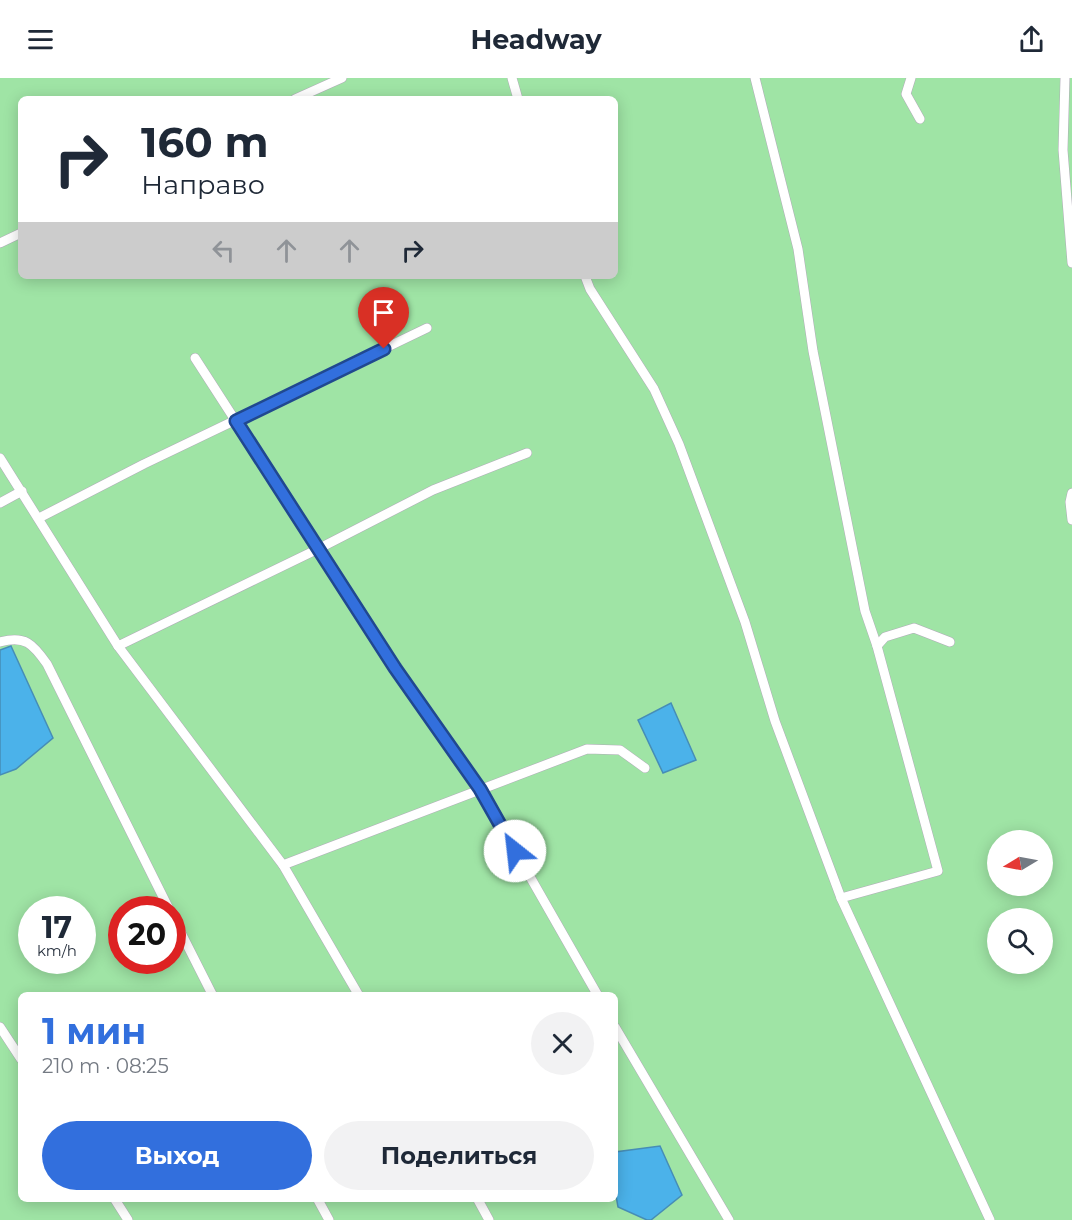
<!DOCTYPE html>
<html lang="ru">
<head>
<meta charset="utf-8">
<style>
  body { margin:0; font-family:Montserrat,sans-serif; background:#f2f2f3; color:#1f2937; height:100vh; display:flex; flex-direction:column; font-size:22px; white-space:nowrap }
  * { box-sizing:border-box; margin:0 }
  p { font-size:20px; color:#747a83 }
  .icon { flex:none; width:33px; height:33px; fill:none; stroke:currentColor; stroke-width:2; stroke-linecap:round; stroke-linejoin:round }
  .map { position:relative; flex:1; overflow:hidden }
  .panel { position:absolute; left:18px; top:914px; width:600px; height:210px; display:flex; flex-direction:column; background:#fff; border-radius:9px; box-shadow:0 3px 15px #0003 }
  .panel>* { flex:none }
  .guide { position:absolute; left:18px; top:18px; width:600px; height:183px; border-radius:9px; box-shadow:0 3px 15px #0003; background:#fff; color:#1f2937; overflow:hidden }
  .needle { width:39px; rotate:260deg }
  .controls { position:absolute; left:987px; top:752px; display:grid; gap:12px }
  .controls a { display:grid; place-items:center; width:66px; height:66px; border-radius:50%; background:#fff; box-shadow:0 3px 15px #0003; font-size:30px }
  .speed { position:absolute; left:18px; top:818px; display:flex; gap:12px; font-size:30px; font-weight:700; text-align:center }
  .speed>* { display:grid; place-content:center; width:78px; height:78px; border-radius:50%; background:#fff; box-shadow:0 3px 15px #0003; line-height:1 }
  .speed small { font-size:15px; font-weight:400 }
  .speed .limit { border:9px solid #d22; background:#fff; color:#111 }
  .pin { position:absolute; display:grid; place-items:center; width:51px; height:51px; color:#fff; margin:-62px -26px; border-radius:50% 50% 50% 0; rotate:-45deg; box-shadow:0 0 6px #0007 }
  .pin .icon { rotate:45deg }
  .me { position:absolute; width:66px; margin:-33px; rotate:331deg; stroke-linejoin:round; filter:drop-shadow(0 0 4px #0008) }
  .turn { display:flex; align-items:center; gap:21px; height:126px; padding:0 24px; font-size:27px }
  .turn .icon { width:78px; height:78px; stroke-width:2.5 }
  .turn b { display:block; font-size:42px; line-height:51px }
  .lanes { display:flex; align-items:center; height:57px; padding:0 24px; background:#0003; justify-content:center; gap:30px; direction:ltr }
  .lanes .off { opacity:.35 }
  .round { display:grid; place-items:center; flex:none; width:63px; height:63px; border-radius:32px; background:#f2f2f3 }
  .overview { display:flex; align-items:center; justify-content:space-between; height:102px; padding:0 24px }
  h1 { font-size:36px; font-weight:700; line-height:45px; color:#326fdd }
  .button { display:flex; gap:12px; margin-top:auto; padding:12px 24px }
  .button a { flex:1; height:69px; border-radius:36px; background:#326fdd; color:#fff; font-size:24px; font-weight:700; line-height:69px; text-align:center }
  .button a+a { background:#f2f2f3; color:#1f2937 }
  header { display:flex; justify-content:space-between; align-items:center; height:78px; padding:0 24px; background:#fff; font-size:27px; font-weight:700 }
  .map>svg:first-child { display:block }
  .green { fill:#9fe4a5; fill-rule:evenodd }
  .water { fill:#4bb2ea; stroke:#468db6; stroke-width:1.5 }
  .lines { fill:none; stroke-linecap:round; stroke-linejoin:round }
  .service-casing { stroke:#b0acb8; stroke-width:10 }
  .service { stroke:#fff; stroke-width:9 }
  .route-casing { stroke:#204890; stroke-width:15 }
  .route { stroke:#326fdd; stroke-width:10 }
</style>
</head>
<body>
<header><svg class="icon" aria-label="menu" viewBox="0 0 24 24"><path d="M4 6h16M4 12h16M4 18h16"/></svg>Headway<svg class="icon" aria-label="share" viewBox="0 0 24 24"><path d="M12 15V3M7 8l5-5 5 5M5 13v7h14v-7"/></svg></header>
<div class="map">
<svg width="1072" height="1142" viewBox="0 0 1072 1142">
  <rect width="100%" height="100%" fill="#e9e5f2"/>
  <path class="green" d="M0,0H1072V1142H0ZM21,21H615V198H21ZM998,762H1042V807H998ZM32,831H82V882H32ZM122,831H172V882H122ZM998,840H1042V885H998ZM21,916H615V1120H21Z"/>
  <g class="water">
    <path d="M11,568L53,660L16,691L0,697V572Z"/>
    <path d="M671,625L696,682L663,695L638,642Z"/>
    <path d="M660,1068L682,1117L651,1142H647L618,1129L615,1112V1074Z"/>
  </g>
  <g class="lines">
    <g class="service-casing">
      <g id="service">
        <path d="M512,0L518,21"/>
        <path d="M755,0L798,171L813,273L865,533L877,568L938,793L841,820"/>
        <path d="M911,0L906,16L920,41"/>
        <path d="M1065,0L1063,72L1072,185"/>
        <path d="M295,21L342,0"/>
        <path d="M0,165L21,155"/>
        <path d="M585,198L590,211L654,311L679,366L745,544L775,643L841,820L990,1142"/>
        <path d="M195,280L395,590L480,711L597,916"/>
        <path d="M0,380L118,568L283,787L358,916"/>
        <path d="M1072,415L1070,424L1072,442"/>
        <path d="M0,425L22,413"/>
        <path d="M39,440L144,386L427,250"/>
        <path d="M0,564C25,557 33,566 47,586L169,831"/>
        <path d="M118,568L318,471L433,412L527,375"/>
        <path d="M877,568L885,559L914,550L950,564"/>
        <path d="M283,787L587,671L620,672L645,690"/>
        <path d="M172,837L212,916"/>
        <path d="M0,949L21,981"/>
        <path d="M615,949L729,1142"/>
        <path d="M114,1120L128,1142"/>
        <path d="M317,1120L329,1142"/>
        <path d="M477,1120L489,1142"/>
      </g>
    </g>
    <use href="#service" class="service"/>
  </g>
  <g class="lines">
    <g class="route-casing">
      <path id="route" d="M384,271L236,343L395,590L480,711L515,773"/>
    </g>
    <use href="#route" class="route"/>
  </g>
</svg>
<div class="controls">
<a><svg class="needle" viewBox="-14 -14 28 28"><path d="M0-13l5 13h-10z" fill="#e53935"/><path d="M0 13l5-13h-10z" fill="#747a83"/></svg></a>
<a><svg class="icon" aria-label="search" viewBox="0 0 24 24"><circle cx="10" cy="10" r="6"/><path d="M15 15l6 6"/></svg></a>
</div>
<div class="speed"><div>17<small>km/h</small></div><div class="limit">20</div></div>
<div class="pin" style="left:384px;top:271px;background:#d93025"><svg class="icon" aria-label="arrive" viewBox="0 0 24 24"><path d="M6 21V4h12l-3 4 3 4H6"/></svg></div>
<svg class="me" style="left:515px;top:773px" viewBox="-20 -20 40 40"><circle r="19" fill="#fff"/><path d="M0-13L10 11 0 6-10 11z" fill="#326fdd"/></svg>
<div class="guide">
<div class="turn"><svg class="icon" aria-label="right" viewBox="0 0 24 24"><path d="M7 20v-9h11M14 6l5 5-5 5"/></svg><div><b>160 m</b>Направо</div></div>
<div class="lanes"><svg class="icon off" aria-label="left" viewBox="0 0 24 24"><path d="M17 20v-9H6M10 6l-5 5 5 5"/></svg><svg class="icon off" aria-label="ahead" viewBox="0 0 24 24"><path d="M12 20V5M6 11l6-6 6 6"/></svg><svg class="icon off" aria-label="ahead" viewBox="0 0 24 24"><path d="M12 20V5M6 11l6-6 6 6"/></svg><svg class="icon" aria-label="right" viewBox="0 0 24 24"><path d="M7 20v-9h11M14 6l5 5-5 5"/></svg></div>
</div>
<section class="panel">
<div class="overview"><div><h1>1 мин</h1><p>210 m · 08:25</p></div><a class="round"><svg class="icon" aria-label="close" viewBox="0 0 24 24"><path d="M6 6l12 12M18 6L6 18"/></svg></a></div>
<div class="button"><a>Выход</a><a>Поделиться</a></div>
</section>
</div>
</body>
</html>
